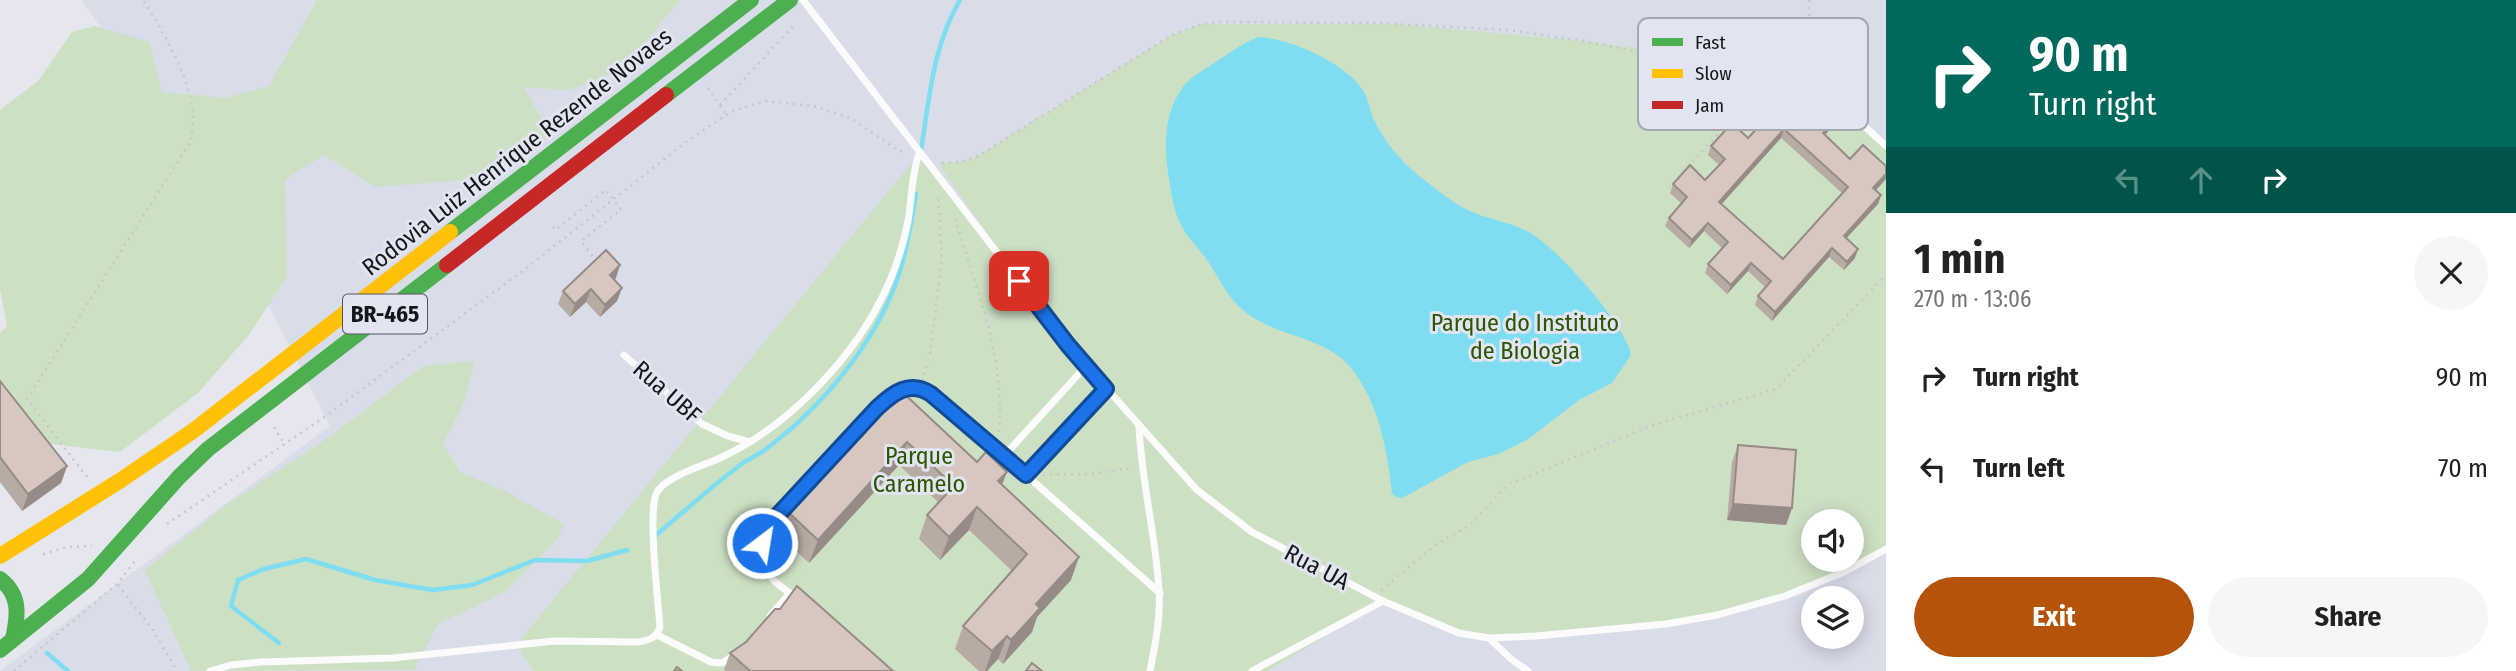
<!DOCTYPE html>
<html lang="en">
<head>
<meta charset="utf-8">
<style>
  body { margin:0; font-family:"Fira Sans Condensed",sans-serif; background:#f6f6f6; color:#222; height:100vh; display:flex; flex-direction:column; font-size:26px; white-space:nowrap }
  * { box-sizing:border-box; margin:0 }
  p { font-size:23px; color:#767676 }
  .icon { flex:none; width:38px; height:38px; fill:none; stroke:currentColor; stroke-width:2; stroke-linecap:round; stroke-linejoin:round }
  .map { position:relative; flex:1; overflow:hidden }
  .panel { display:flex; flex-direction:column; background:#fff; width:630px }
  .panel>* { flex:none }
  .banner { background:#00695c; color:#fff; overflow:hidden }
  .fabs { position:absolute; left:1801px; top:509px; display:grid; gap:14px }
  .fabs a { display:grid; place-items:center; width:63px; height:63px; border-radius:50%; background:#fff; box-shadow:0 4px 18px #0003; font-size:35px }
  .pin { position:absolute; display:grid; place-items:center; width:60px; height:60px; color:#fff; margin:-30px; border-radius:14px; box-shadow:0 4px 10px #0006 }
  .me { position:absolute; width:77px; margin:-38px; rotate:31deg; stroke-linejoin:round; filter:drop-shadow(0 0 5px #0008) }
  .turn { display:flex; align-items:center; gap:24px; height:147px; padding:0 28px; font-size:32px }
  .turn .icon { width:91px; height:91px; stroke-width:2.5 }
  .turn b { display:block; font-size:49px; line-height:60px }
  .lanes { display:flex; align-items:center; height:66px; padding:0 28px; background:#0003; justify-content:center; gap:35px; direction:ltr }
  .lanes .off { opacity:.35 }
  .round { display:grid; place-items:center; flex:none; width:74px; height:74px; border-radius:37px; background:#f6f6f6 }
  .headline { display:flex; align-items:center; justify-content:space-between; height:119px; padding:0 28px }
  h1 { font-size:42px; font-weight:700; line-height:52px }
  .primary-button { display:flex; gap:14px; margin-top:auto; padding:14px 28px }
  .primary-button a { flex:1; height:80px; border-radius:42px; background:#b45309; color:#fff; font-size:28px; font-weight:700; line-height:80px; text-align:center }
  .primary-button a+a { background:#f6f6f6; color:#222 }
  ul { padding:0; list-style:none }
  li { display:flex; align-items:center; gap:21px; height:91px; padding:0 28px }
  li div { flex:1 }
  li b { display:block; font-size:26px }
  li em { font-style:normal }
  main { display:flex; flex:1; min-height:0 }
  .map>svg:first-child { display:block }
  .built { fill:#d9dce9; fill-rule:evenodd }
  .green { fill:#cce0c4; fill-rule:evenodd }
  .water { fill:#7fddf2 }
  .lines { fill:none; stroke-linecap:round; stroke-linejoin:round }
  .stream { stroke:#7fddf2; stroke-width:4.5 }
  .path { stroke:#c7c7c9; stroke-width:2.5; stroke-dasharray:2 5; stroke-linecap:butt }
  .lane { stroke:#fbfbfc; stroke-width:7 }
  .fast { stroke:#4caf50; stroke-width:16 }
  .slow { stroke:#ffc107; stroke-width:16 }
  .jam { stroke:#c62828; stroke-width:16 }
  .wall { fill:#b8aba4; fill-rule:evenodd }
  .shaded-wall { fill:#968b86 }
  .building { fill:#d6c7bf; stroke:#968b86; stroke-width:2; fill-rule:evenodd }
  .route-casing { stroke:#114b97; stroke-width:18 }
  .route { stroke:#1a73e8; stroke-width:12 }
  .labels { text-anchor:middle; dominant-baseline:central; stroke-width:6; stroke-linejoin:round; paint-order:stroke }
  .shield { fill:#e2e5f1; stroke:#53555b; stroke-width:2 }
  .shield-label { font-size:23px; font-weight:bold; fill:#16171b }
  .street-label { font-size:24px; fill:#16171b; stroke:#e2e5f1 }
  .park-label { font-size:24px; fill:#2b5700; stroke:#e2e5f1 }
  .key { fill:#e2e5f1; stroke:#a5a7b1; stroke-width:2 }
  .key-label { font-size:19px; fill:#16171b }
</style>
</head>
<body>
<main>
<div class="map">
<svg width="1886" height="671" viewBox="0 0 1886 671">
  <rect width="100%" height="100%" fill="#e6e7ee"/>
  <path class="built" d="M82,0H1886V671H0L330,426L207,184ZM1813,522H1852V560H1813ZM1813,598H1852V637H1813Z"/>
  <g class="green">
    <path d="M317,0H680L622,70L569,90L523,87L552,135L466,180L375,187L324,155L285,180L287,277L248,336L198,393L120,452L32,442L0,408V333L7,326L0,288V110L38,81L72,32L95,26L149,42L162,92L226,98L269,86Z"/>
    <path d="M1202,24H1397L1584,41L1793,70L1809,76L1886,146V549L1785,596L1666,624L1489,638L1459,633L1383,601L1268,671H533L516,645L919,154L1001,253L938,163L960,162L976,157L1172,35ZM1813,522H1852V560H1813Z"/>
    <path d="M474,361L465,400L443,444L460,472L505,491L564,524L557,540L505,592L438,624L414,670L191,671L145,570L226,505L332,435L423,366Z"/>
  </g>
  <path class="water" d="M1258,37C1289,38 1348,64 1364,92C1369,101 1370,113 1375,122C1386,145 1406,167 1427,182C1439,191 1453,203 1466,209C1485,219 1507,221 1527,231C1554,244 1627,326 1631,355L1612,383L1579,400L1527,440L1498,454L1468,462L1402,498L1396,497L1392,493C1387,449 1379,403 1351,368C1327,337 1275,337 1244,311C1227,297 1219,278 1207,260C1200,249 1190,241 1184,230C1174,215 1172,197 1169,179C1164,148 1163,114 1183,87C1191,76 1206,69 1217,61C1231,52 1243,43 1258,37Z"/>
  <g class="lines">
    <g class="stream">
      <path d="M921,151C929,100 933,45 960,0"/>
      <path d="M656,535C685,511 713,485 743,463C752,457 762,453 770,446C827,402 880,337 901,268C908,244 912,219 916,194"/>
      <path d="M279,643L231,606L238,580L264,569L306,559L375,580L433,590L472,585L535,560L587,561L627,550"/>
      <path d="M47,653L68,671"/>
    </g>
    <g class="path">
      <path d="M1809,0V63"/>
      <path d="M708,88L726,114"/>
      <path d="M720,105L796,23"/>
      <path d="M942,163L960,162L976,157L1172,35L1202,24L1222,22L1376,23L1509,30L1584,41L1758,76"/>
      <path d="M1669,188L1761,86"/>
      <path d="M955,219C976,288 1008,363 998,437"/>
      <path d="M553,227L555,230L606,190L621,210L581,241L595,259"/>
      <path d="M922,381L930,353L942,259L938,196"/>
      <path d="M274,427L285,445"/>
      <path d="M1043,475L1092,474L1131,468"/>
      <path d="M87,477L27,399L191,141C192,132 193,122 193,114C191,79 162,29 143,0"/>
      <path d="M167,524L323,418L524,270L686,142L732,111L766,101L814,106L852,119L899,151L907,152"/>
      <path d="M43,554L67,547L92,546"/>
      <path d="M118,585L153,630L177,671"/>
      <path d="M1381,590L1438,543L1469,526L1509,484L1653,425L1776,389L1886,275"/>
      <path d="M14,671L117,584L136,560"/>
    </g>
    <g class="lane">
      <path d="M803,0L1068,345L1197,490L1252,532L1383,601L1459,633L1489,638L1536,636L1666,624L1717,615L1785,596L1844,572L1886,549"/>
      <path d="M1768,78C1783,70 1794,68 1809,76L1886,146"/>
      <path d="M624,355L702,424L728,436L750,442"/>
      <path d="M1139,425C1141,481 1156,535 1159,591C1161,617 1155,645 1150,671"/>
      <path d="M851,437C871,415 891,381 924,390L1026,475L1160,593"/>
      <path d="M1003,457L1086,366"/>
      <path d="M1026,475L1106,389"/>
      <path d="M797,599L774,581L765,569L762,561V543L766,528L826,464"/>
      <path d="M770,616L790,593"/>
      <path d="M657,635L711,662L722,663L733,656"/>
      <path d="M1489,638L1511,659L1528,671"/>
      <path d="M210,671L231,665L261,662L393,658L554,641L638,642C650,640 656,638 660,627C658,599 648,516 656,494C663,477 703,466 720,458C766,437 806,402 839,363C873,322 898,274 908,221C912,199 911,176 919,154"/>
      <path d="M1252,671L1383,601"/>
    </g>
    <g class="fast">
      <path d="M666,95L790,0"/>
      <path d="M450,232L751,0"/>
      <path d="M0,579C21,595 18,616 13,639"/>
      <path d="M0,650L88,579L179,477L208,449L447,265"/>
    </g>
    <path class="slow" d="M0,556L121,480L193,431L450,232"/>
    <path class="jam" d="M447,265L666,95"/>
  </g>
  <g class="wall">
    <path d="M1790,107L1832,127L1825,135L1881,195L1878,204L1846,238L1855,258L1844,270L1829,257L1772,321L1755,305L1758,296L1766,288L1748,271L1727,294L1705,273L1708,264L1723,249L1704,231L1689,248L1665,226L1669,218L1682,204L1670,193L1673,184L1705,180L1719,165L1708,155L1711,146L1748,138ZM1781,138L1842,193L1783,259L1722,204Z"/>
    <path d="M616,278L614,279L622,288L617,301L600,317L586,302L570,317L558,304L563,291Z"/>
    <path d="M0,381L67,466L61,483L22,511L0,482Z"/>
    <path d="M899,389L1002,485L1071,580L1037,617L1032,632L1003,664L998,659L987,671H979L955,649L963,626L1012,571L969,530L940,560L919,539L927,515L939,503L899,465L809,563L777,533L786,510L817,477L822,464L858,433Z"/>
    <path d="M1738,445L1792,508L1786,525L1727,520L1732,462Z"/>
    <path d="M730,653L893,671H725L724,670Z"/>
  </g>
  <g class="shaded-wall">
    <path d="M1836,119L1832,127L1819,142L1823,133Z"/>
    <path d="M1784,129L1781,138L1716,210L1719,202Z"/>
    <path d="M1886,174V179L1870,197L1873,188Z"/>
    <path d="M1881,195L1878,204L1841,244L1844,236Z"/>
    <path d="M1708,223L1704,231L1689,248L1692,240Z"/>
    <path d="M1832,248L1829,257L1772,321L1775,312Z"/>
    <path d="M1858,249L1855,258L1844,270L1847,262Z"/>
    <path d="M1751,263L1748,271L1727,294L1731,285Z"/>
    <path d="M620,265L616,278L605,288L610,275Z"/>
    <path d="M622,288L617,301L600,317L605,305Z"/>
    <path d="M591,289L586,302L570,317L575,304Z"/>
    <path d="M907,442L899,465L809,563L818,540Z"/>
    <path d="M67,466L61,483L22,511L28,494Z"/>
    <path d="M1007,472L998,495V481Z"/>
    <path d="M1733,504L1792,508L1786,525L1727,520Z"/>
    <path d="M977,507L969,530L940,560L949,537Z"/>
    <path d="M1079,557L1071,580L1037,617L1032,632L1003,664L1011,640L1036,604Z"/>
    <path d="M1007,636L998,659L987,671H985L992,651Z"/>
  </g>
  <g class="building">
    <path d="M1805,91L1836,119L1823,133L1850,159L1863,145L1886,166V174L1873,188L1881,195L1844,236L1858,249L1847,262L1832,248L1775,312L1758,296L1771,281L1751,263L1731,285L1708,264L1728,242L1708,223L1692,240L1669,218L1687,197L1673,184L1690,165L1705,180L1725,159L1711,146L1732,123L1748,138L1783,101L1790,107ZM1784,129L1848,187L1783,259L1719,202Z"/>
    <path d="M606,250L620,265L610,275L622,288L605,305L591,289L575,304L563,291Z"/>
    <path d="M0,381L67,466L28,494L0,457Z"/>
    <path d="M899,389L977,462L986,452L1007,472L998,481L1079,557L1036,604L1040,608L1011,640L1007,636L992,651L963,626L1027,554L977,507L949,537L927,515L954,486L907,442L818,540L786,510L826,467L822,464L853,429L858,433Z"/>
    <path d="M1738,445L1796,450L1792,508L1733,504Z"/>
    <path d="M797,586L893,671H750L730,653L746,642L775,609H780Z"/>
    <path d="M1032,663L1042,671H1026Z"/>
    <path d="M677,667L682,671H674Z"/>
  </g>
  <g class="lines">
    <g class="route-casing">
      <path id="route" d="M762,543L766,528L877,408C893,393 909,380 931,394L1026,475L1106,389L1068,345L1019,281"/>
    </g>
    <use href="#route" class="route"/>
  </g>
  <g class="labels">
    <rect class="shield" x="343" y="294.5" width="84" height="39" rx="5"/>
    <g class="shield-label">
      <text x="385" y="314">BR-465</text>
    </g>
    <g class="street-label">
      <text transform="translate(517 152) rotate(-38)">Rodovia Luiz Henrique Rezende Novaes</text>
      <text transform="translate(667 392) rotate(41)">Rua UBF</text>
      <text transform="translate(1317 567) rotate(28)">Rua UA</text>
    </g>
    <g class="park-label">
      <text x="1525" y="323">Parque do Instituto<tspan x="1525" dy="28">de Biologia</tspan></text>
      <text x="919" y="456">Parque<tspan x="919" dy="28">Caramelo</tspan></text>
    </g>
  </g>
  <rect x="1638" y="18" width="230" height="112" rx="10" class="key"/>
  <rect x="1652" y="38" width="31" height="8" fill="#4caf50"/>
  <rect x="1652" y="69" width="31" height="9" fill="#ffc107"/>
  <rect x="1652" y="101" width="31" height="8" fill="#c62828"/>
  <g class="key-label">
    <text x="1695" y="49">Fast</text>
    <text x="1695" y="80">Slow</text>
    <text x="1695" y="112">Jam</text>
  </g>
</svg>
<div class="fabs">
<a><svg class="icon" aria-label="sound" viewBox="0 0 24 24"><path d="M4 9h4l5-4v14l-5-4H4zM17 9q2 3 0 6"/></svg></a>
<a><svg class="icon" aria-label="layers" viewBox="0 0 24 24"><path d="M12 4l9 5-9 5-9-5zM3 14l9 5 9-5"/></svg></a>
</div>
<div class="pin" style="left:1019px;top:281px;background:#d93025"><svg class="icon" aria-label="arrive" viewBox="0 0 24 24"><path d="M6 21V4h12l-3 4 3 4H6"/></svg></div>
<svg class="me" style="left:762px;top:543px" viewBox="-20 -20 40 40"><circle r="17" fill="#1a73e8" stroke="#fff" stroke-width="3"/><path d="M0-11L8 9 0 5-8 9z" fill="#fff"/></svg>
</div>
<section class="panel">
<div class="banner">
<div class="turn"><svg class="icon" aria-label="right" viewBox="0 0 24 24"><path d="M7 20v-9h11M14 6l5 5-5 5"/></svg><div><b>90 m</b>Turn right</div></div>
<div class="lanes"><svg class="icon off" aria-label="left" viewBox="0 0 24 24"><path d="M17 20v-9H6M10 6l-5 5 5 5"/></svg><svg class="icon off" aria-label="ahead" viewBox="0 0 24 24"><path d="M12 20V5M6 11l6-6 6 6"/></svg><svg class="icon" aria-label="right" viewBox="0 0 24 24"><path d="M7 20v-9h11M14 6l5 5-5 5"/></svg></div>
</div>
<div class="headline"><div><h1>1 min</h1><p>270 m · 13:06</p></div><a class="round"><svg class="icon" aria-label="close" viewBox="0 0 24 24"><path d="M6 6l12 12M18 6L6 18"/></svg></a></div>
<ul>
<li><svg class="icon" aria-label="right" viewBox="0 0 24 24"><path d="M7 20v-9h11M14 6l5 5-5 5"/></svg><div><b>Turn right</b></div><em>90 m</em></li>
<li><svg class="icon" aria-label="left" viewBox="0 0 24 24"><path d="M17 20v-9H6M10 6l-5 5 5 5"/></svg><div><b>Turn left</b></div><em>70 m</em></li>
</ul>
<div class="primary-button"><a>Exit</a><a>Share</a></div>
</section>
</main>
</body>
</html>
